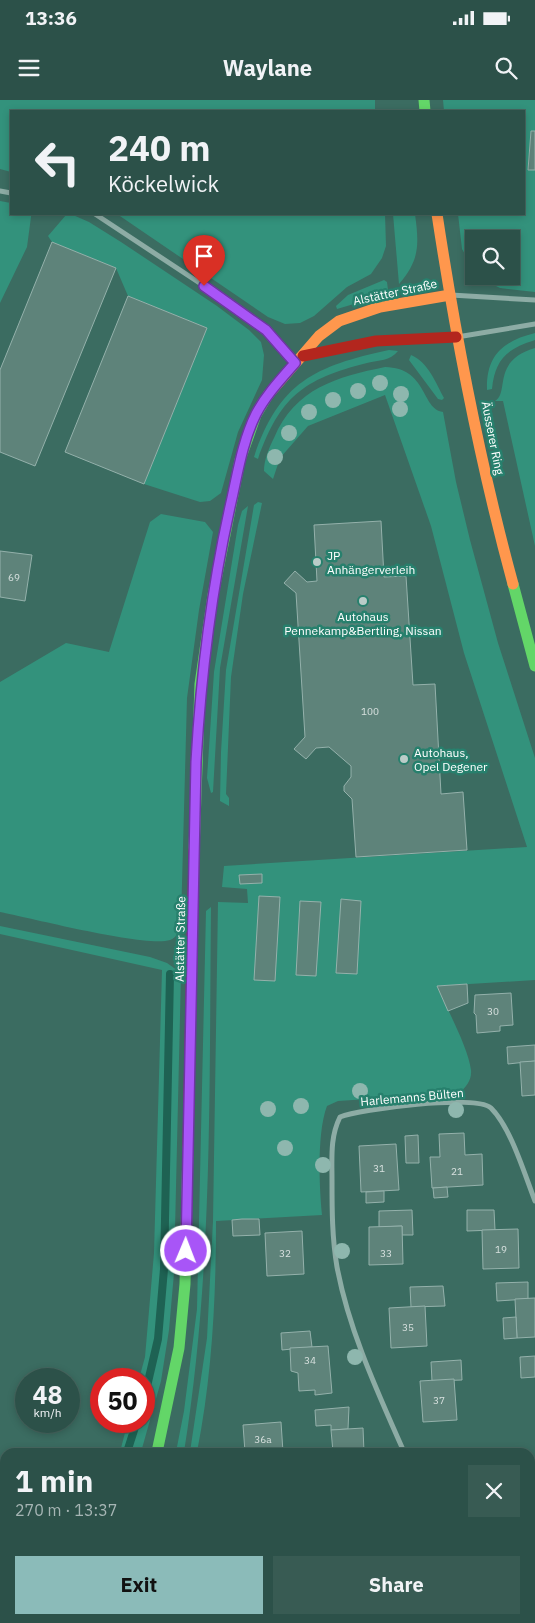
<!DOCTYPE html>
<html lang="en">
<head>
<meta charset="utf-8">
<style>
  body { margin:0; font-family:"IBM Plex Sans",sans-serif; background:#385b53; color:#f1f3f6; height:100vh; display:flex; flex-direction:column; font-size:19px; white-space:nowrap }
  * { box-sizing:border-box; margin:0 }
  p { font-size:16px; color:#a6b5b4 }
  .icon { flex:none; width:28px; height:28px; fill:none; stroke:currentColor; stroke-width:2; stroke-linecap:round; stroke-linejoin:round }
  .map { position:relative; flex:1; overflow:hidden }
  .side { position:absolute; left:0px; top:1348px; width:535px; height:176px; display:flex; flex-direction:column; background:#2c5149; border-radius:15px 15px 0 0; box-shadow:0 2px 8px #0003,0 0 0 1px #486861 }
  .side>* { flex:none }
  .hud { position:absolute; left:10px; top:10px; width:515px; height:105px; border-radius:0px; box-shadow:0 2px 8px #0003,0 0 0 1px #486861; background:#2c5149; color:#f1f3f6; overflow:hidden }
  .buttons { position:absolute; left:465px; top:130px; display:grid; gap:10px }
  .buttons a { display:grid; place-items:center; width:55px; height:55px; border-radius:0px; background:#2c5149; box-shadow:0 2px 8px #0003,0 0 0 1px #486861; font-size:25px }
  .speed { position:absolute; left:15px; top:1268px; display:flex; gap:10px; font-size:25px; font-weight:700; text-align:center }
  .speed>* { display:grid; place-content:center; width:65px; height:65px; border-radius:50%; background:#2c5149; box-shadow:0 2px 8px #0003,0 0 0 1px #486861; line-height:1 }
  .speed small { font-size:12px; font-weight:400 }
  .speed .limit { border:8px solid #d22; background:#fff; color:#111 }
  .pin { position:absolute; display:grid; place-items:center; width:42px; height:42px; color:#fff; margin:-51px -21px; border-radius:50% 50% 50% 0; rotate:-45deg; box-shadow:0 0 5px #0007 }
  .pin .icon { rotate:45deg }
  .me { position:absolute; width:55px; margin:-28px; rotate:1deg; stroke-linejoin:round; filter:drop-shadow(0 0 4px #0008) }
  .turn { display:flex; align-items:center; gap:18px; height:105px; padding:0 15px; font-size:22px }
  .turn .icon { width:65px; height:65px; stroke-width:2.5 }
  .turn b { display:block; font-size:35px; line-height:42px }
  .round { display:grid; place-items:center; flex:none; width:52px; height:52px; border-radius:0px; background:#385b53 }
  .head { display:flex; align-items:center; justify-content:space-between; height:85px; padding:0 15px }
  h1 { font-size:30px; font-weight:700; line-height:38px }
  .button { display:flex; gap:10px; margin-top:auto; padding:10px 15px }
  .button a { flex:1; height:58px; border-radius:0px; background:#8bbbb9; color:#111; font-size:20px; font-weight:700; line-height:58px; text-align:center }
  .button a+a { background:#385b53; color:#f1f3f6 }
  .status { display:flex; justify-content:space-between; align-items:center; height:35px; padding:0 25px; background:#2c5149; direction:ltr }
  .status svg { height:14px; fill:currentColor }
  header { display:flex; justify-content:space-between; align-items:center; height:65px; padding:0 15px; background:#2c5149; font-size:22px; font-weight:700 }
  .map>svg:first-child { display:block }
  .green { fill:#33927c }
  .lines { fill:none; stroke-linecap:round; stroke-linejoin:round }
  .stream { stroke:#1e6253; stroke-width:8 }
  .building { fill:#5e837a; stroke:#94b1ab }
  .street { stroke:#8daca5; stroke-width:5 }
  .fast { stroke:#63d668; stroke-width:11 }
  .slow { stroke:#ff974d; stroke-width:11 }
  .jam { stroke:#b3261e; stroke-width:11 }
  .tree { fill:#8eb7ae }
  .route-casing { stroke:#6d37a1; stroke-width:12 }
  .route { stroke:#a855f7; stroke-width:9 }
  .poi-dot { fill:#baccc8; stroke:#27806d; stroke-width:2 }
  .labels { text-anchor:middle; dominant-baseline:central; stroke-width:5; stroke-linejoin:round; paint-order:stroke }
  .number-label { font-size:10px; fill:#d7e0de }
  .street-label { font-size:12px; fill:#fff; stroke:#27806d }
  .poi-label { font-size:12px; fill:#fff; stroke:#27806d; text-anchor:start }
</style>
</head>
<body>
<div class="status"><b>13:36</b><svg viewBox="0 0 49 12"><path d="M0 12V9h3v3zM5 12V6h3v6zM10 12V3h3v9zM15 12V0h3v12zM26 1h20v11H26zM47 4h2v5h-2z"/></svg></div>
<header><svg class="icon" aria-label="menu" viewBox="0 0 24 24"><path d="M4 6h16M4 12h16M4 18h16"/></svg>Waylane<svg class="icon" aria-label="search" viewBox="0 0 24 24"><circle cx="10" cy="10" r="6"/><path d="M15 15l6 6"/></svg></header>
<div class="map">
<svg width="535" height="1523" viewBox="0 0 535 1523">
  <rect width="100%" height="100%" fill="#3b6c61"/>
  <g class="green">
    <path d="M0,0H375V11H11V72L0,69Z"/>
    <path d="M443,0H535V31H531L528,70H535V192L500,188L480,178L479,176H511V139H474V170L462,149L458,114H524V11H444Z"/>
    <path d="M0,101L11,103V114H31V117L27,147L0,203Z"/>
    <path d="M117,114H385L386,146L382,158L371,174L347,187L314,216L300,223L285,224L268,217Z"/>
    <path d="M393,114H415C419,144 420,160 399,184Z"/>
    <path d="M66,115H73L89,122L121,142L217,206L249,230L261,242L264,255L262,280L238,332L221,393L210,401L200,402L144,384L207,228L128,196L116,168L52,142L48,136Z"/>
    <path d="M384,180L387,182L388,190L364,201L337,209L336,206L348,195Z"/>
    <path d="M535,233V240C507,249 495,259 492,289L487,290C486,255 503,241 535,233Z"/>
    <path d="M535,248V446L503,301H495C510,292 491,261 535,248Z"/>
    <path d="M389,250L398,251C390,261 379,260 367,263C303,279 280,297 258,359L254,357C279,282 315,266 389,250Z"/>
    <path d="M411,255C428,262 436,283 444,298L442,300L438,299L409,260Z"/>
    <path d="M385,267C428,268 421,309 443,312L456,382L470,440L498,543L535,658V880L437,886C447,909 468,947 471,970C472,980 466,987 459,993L338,1001L327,1006C317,1032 319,1086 322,1115L216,1121C216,1198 212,1277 197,1352H190L207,1238L213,1121L218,802L248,803L247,789L222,787L224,766L527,747L464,553L431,426L385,295L308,326L280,358L273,379L264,371C264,360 269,348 274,338C295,288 337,277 385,267Z"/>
    <path d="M258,402L262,403L243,494L231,577L226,694L229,698V706L220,701L221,652L226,570L254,405Z"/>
    <path d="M248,406L220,568L213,692L211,693L207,678L214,572L238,425L242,411Z"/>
    <path d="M161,414L205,422L213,432L199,510L187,598L181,821C180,829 178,837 170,840C147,848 31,818 0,812V582L66,543L109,552L150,422Z"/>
    <path d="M211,807C209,989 213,1173 184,1352H176L184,1311L197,1209L206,811Z"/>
    <path d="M0,826L150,857L167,863L181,873L174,1173L169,1230L161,1281L141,1352H120L128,1321H144V1279H139L145,1257L154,1153L162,870L0,834Z"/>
  </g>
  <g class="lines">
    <g class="stream">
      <path d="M144,1299L158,1239L164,1169L170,874"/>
      <path d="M127,1352L137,1321"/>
      <path d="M42,1523L47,1519"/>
    </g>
  </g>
  <g class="building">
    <path d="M531,31H535V70H528Z"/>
    <path d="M52,142L116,168L35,366L0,352V270Z"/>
    <path d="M128,196L207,228L144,384L65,352Z"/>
    <path d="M381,421L384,477L406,476L413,585L435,584L441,694L463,692L467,750L356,757L352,699L344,691V686L351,677V666L329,647L316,648L306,659L294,649L305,637L296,493L284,483L295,471L307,482L317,481L314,425Z"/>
    <path d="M0,451L32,455L25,501L0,497Z"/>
    <path d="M262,774V783L240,784L239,775Z"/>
    <path d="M259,796L280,797L275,881L254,880Z"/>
    <path d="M341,799L361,801L357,874L336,873Z"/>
    <path d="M300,801L321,802L316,876L296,875Z"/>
    <path d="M467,884L468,903L448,911L437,886Z"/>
    <path d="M511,893L513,925L500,926V931L477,933L476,915L474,913L475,895Z"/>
    <path d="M535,945V961L508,964L507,947Z"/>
    <path d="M535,961V995L522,996L520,962Z"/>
    <path d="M464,1033L465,1055L482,1054L483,1085L432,1088L430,1057H440L439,1034Z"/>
    <path d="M418,1035L419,1063H406L405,1036Z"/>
    <path d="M396,1044L399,1090L361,1092L359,1046Z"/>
    <path d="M447,1087L448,1097L434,1098L433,1088Z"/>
    <path d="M384,1091V1102L366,1103V1092Z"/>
    <path d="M412,1110L413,1135H402V1126L379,1127V1111Z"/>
    <path d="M467,1110H494L495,1130L467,1131Z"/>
    <path d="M242,1119H259L260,1135L233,1136L232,1120Z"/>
    <path d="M402,1126L403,1164L369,1165V1127Z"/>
    <path d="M518,1129L519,1168L483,1169L482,1130Z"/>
    <path d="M302,1131L304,1174L267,1176L265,1133Z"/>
    <path d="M528,1182V1199L497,1201L496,1183Z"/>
    <path d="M443,1186L445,1206L411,1207L410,1187Z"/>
    <path d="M535,1198V1237L517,1238L515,1199Z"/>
    <path d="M425,1206L427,1246L391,1248L389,1208Z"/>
    <path d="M516,1217L517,1238L504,1239L503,1218Z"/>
    <path d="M310,1231L312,1247L282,1250L281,1233Z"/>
    <path d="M328,1246L332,1293L315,1295V1290L299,1291L298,1273L291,1271L290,1248Z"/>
    <path d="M535,1256V1277L521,1278L520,1257Z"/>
    <path d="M461,1260L462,1280L432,1281L431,1262Z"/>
    <path d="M454,1279L457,1320L423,1322L420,1281Z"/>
    <path d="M349,1307L348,1329L331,1330V1325L316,1326L315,1310Z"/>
    <path d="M281,1322L283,1352H245L243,1325Z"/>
    <path d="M363,1328L364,1352H333L331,1330Z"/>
    <path d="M535,1520V1523H499V1522Z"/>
  </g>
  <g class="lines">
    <g class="street">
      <path d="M0,91L11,93"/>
      <path d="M95,114L233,205L266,230L294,262"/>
      <path d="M451,195L535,200"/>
      <path d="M457,237L535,224"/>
      <path d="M404,1352C378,1293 349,1231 337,1167C332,1138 332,1109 332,1080C332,1058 330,1037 340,1017C360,1009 476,994 491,1008C511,1028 524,1073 535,1101"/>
      <path d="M530,1492H535"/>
      <path d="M222,1519L224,1523"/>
      <path d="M455,1519L457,1523"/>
    </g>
    <g class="fast">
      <path d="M424,0L425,11"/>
      <path d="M513,484L535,566"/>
      <path d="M194,750L200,584L213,495L240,360L256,315L268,295"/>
      <path d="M157,1352L179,1248L185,1184L188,1046"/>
      <path d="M87,1523L91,1519"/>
    </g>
    <g class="slow">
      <path d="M437,114C456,239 480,363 513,484"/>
      <path d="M268,295L319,236L339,221L380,207L450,195"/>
    </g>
    <g class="jam">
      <path d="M303,256L376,241L456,237"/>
      <path d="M188,1046L194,750"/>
    </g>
  </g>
  <g class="tree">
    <circle cx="380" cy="283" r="8"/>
    <circle cx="358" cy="291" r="8"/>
    <circle cx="401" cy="294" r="8"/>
    <circle cx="333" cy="300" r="8"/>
    <circle cx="400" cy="309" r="8"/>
    <circle cx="309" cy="312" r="8"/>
    <circle cx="289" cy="333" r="8"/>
    <circle cx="275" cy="357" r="8"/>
    <circle cx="360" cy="991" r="8"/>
    <circle cx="301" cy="1006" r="8"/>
    <circle cx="268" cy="1009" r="8"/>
    <circle cx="456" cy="1010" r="8"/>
    <circle cx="285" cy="1048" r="8"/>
    <circle cx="323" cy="1065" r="8"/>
    <circle cx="342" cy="1151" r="8"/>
    <circle cx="355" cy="1257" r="8"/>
  </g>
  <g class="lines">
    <g class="route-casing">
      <path id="route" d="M186,1151L196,662C201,573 212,485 232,398C238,371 243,340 256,314C266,295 281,279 295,263L266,230L204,186"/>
    </g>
    <use href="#route" class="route"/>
  </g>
  <g class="poi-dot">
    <circle cx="317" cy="462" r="5"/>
    <circle cx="363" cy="501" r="5"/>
    <circle cx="404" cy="659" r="5"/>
  </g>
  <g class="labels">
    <g class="number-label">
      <text x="14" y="477">69</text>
      <text x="370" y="611">100</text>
      <text x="493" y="911">30</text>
      <text x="379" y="1068">31</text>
      <text x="457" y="1071">21</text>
      <text x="501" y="1149">19</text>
      <text x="285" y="1153">32</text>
      <text x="386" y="1153">33</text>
      <text x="408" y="1227">35</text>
      <text x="310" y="1260">34</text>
      <text x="439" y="1300">37</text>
      <text x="263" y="1339">36a</text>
    </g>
    <g class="street-label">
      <text transform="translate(395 192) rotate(-12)">Alstätter Straße</text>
      <text transform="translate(493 338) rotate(79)">Äusserer Ring</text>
      <text transform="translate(180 839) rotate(-89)">Alstätter Straße</text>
      <text transform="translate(412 997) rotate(-5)">Harlemanns Bülten</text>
    </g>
    <g class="poi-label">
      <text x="327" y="455">JP<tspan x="327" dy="14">Anhängerverleih</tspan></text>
      <text x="363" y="516" text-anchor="middle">Autohaus<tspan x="363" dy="14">Pennekamp&amp;Bertling, Nissan</tspan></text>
      <text x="414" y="652">Autohaus,<tspan x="414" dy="14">Opel Degener</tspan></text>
    </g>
  </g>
</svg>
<div class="buttons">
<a><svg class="icon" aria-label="search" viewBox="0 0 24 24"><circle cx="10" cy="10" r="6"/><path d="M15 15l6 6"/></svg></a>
</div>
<div class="speed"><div>48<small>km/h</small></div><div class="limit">50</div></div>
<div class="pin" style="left:204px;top:186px;background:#d93025"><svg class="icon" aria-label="arrive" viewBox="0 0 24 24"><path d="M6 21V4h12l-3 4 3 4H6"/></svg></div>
<svg class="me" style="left:186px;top:1151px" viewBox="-20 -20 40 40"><circle r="17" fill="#a855f7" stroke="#fff" stroke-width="3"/><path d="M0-11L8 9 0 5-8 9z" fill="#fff"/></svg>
<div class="hud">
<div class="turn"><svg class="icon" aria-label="left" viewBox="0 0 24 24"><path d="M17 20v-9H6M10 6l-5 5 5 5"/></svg><div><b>240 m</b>Köckelwick</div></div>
</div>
<section class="side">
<div class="head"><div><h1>1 min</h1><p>270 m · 13:37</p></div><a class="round"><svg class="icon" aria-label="close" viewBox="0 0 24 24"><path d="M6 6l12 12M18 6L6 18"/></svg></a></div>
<div class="button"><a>Exit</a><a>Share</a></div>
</section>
</div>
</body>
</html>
